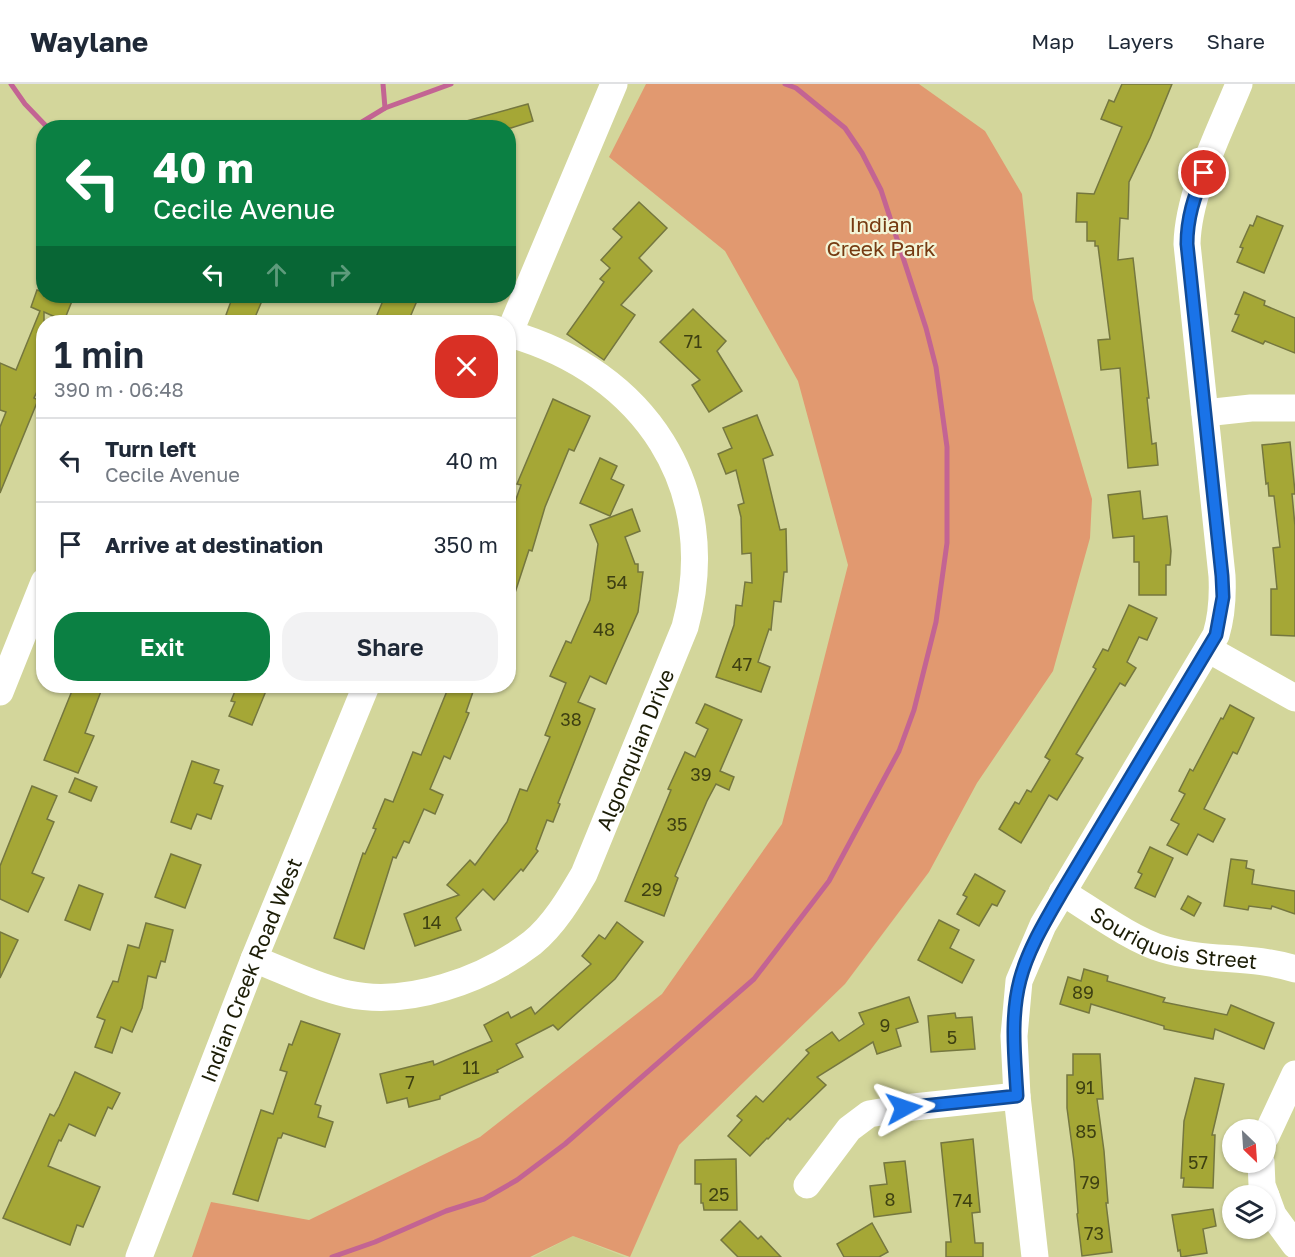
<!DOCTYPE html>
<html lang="en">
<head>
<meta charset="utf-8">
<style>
  body { margin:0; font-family:"Golos Text",sans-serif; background:#f2f2f3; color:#1f2937; height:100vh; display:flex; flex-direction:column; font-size:22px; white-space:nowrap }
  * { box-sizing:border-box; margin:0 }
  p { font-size:20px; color:#747a83 }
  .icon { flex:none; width:33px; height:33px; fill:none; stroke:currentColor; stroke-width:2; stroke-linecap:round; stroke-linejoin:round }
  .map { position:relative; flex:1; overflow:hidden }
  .side { position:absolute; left:36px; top:231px; width:480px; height:378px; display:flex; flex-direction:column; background:#fff; border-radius:24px; box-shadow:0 2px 4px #0004 }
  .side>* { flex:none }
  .top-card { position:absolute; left:36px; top:36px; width:480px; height:183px; border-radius:24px; box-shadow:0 2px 4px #0004; background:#0b8043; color:#fff; overflow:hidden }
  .needle { width:39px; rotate:155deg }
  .tools { position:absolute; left:1222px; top:1035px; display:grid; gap:12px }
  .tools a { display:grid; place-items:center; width:54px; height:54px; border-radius:50%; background:#fff; box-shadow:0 2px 4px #0004; font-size:30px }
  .pin { position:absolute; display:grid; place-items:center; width:51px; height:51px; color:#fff; margin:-26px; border:3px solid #fff; border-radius:50%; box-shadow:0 2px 6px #0007 }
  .me { position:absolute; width:66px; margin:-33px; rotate:85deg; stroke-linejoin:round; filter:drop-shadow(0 0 4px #0008) }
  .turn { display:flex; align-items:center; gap:21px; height:126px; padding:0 18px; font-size:27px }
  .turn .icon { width:78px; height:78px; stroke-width:2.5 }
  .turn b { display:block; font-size:42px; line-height:51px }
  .lanes { display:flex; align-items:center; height:57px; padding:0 18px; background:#0003; justify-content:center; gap:30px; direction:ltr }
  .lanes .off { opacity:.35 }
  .round { display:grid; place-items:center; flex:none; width:63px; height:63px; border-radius:24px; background:#f2f2f3 }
  .head { display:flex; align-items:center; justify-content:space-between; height:102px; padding:0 18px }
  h1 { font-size:36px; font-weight:600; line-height:45px }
  .button { display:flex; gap:12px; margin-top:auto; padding:12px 18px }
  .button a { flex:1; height:69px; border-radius:24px; background:#0b8043; color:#fff; font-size:24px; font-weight:600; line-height:69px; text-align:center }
  .button a+a { background:#f2f2f3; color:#1f2937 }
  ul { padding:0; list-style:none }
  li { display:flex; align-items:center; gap:18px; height:84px; padding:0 18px; border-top:2px solid #e0e1e3 }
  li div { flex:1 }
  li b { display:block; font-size:22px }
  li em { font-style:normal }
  header { display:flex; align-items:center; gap:36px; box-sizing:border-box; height:84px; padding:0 30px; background:#fff; border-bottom:2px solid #e0e1e3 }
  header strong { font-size:28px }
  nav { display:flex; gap:33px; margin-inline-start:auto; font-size:21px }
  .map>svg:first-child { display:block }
  .built { fill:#cbce8b }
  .green { fill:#e19970 }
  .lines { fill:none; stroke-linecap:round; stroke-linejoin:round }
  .stream { stroke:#c36493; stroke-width:5 }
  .building { fill:#a5a736; stroke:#75773f; stroke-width:1.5 }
  .minor { stroke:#fff; stroke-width:27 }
  .route-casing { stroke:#114b97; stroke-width:15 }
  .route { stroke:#1a73e8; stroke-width:10 }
  .labels { text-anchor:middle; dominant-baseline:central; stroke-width:4.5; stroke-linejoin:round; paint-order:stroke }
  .number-label { font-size:18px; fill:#3e4012 }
  .park-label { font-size:21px; fill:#753a11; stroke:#f3f5d7 }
  .street-label { font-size:21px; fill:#1c1d06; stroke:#f3f5d7 }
</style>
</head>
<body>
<header>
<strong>Waylane</strong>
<nav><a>Map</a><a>Layers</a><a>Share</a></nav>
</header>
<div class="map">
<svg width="1295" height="1173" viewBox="0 0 1295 1173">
  <rect width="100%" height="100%" fill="#d3d69b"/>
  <path class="built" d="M573,1152L625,1173H533Z"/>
  <path class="green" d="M646,0H919L985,47L1022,110L1033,215L1092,415L1090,454L1053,587L977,699L929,788L845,900L679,1061L630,1173L573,1152L530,1173H192L211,1118L309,1136L480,1053L662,910L782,740L848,481L798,297L725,167L609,73Z"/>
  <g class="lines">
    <g class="stream">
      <path d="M11,0L25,20L48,44"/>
      <path d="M383,0L385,24"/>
      <path d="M352,44L385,24L451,0"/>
      <path d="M332,1173L375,1158L446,1127L484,1115L517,1096L565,1060L754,895L829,797L899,667L914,626L936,538L947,459V363L936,283L926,244L881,106L862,69L845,44L796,4L785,0"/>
    </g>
  </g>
  <g class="building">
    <path d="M1122,0H1172L1150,54L1129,98L1128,135L1120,134L1118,176L1133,174L1149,314H1147L1152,360L1156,359L1158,381L1128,384L1120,284L1101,286L1098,256L1110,255L1098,162H1095V157H1087V138H1076L1077,109L1094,110L1122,43L1101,35L1109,16L1114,18Z"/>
    <path d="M528,20L533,37L511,44H460L459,39Z"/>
    <path d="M639,118L667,144L639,174L652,187L621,221L635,231L604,276L567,250L604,198L600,195L610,184L601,176L622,153L613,145Z"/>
    <path d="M1257,132L1283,142L1264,189L1237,178L1243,164L1240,163L1250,141L1253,142Z"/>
    <path d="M37,206L44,208V212H74L64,237L44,228V293L34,314L38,316L0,409V343L6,328L0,326V279L16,286L40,227L31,223Z"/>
    <path d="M1244,208L1265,217L1264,221L1295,234V269L1265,257L1263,260L1232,247L1239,231L1235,230Z"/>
    <path d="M233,212H264L253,238H228L230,233L226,231Z"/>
    <path d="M385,212H419L408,238H374Z"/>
    <path d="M693,225L726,257L717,267L742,307L709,328L692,301L700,296L660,258Z"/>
    <path d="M553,315L590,332L574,367L569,365L545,423L532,467L529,466L511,521L508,520V438L521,401L517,400Z"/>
    <path d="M757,331L773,371L763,375L780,446L786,445L787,488H784L781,518L774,517L771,546L769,545L758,578L770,583L761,608L716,593L734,541L736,521L742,522L745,498L752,499L751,469L742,470L741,433L738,421L744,419L736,386L726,390L718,370L732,364L723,344Z"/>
    <path d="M1290,358L1295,408V410H1292L1295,442V552L1271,551V505H1277L1273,464L1280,463L1274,412H1269L1268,399L1266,400L1262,361Z"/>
    <path d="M600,374L617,382L611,395L624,401L610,432L580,419Z"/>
    <path d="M1140,407L1143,435L1167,432L1171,467L1170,481H1166V511H1139V478H1134V452L1113,454L1108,411Z"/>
    <path d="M632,425L640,447L625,453L635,480H638V488H643L638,528L606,600L590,592L578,618L595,625L558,719L560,720L553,738L547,736L536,765L538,767L523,787L521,785L494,816L483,805L456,834L461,846L415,862L404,830L459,811L447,801L470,776L475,781L507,738L520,705L527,707L550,653L545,651L566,599L550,592L566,557L571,559L590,516L598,460L590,441Z"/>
    <path d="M1129,521L1157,534L1147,556L1139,553L1127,578L1136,584L1125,602L1120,599L1076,670L1083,674L1057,716L1049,711L1021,759L999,745L1015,718L1019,720L1027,706L1031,708L1050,676L1045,673L1096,585L1093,583L1103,565L1108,567Z"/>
    <path d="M74,602H103L85,649L94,652L78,689L44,676Z"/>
    <path d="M237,602H268L252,641L229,632L235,618L231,617Z"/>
    <path d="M449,602H475L466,628L469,629L450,675L444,672L430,705L443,711L435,730L424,725L409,759L404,757L396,774L393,773L364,865L334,854L363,769L365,770L376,745L373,744L385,715L393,718L413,668L421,671Z"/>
    <path d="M705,620L742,636L720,687L734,693L729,706L716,700L707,717L675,792L678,794L664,832L625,817L671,706L668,705L685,668L695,673L708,645L696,639Z"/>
    <path d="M1230,621L1254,634L1237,670L1233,668L1204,725L1225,735L1213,758L1198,750L1187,771L1167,761L1179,740L1171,736L1185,710L1179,707L1190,685L1193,687L1221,634L1223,635Z"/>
    <path d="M192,677L219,686L214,699L223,702L211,735L197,730L191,745L171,738Z"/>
    <path d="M75,694L97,703L91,717L69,708Z"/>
    <path d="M32,702L57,712L47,735L54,738L32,789L44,794L28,828L0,815V782Z"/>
    <path d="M1150,763L1173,774L1155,813L1135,804L1142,790L1138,788Z"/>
    <path d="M171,770L201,781L185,824L155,813Z"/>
    <path d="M1231,775L1247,777L1246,784L1254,786L1252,800L1295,807V830L1272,822L1271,825L1249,822L1248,826L1224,822Z"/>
    <path d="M975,790L1005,807L997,822L992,820L979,842L957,830L967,813L963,811Z"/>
    <path d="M79,801L103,810L90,846L65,836Z"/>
    <path d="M1188,812L1201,819L1194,832L1181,825Z"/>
    <path d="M939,836L959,846L950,864L974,876L962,899L918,876Z"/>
    <path d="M617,838L643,858L615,895L558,946L553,941L516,960L523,973L497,986L498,988L440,1012V1015L409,1023L407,1014L387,1019L380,990L433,977L434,981L492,957L484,941L508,928L511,934L531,923L535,930L591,880L582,872L599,851L605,855Z"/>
    <path d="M146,839L173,846L165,878L161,877L156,894L148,892L142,924L132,948L121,943L112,969L95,963L105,936L97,933L113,897L118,898L128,861L139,864Z"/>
    <path d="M0,848L18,856L0,894Z"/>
    <path d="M1084,885L1108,892L1107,897L1165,914L1163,918L1227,931L1231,921L1274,939L1264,965L1215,945L1213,955L1164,945V942L1091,920L1089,929L1060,920L1068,893L1081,897Z"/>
    <path d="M909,913L918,938L896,945L901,962L877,970L873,958L817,993L826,1001L790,1036L788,1034L768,1055L767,1054L750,1072L728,1052L742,1036L737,1032L756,1012L763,1018L809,969L806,966L832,948L839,957L864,940L859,929Z"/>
    <path d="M955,929L956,934L972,933L975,965L931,968L928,932Z"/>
    <path d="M301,937L340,950L315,1020L321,1022L318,1033L333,1038L325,1063L283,1049L281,1054H278L258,1117L233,1110L261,1026L273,1030L287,988L280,986L289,960L292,961Z"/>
    <path d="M1073,970H1100L1103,1015H1097L1104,1067L1108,1119H1106L1112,1168L1082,1172L1077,1130L1078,1129L1074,1077L1067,1024V991H1073Z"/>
    <path d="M75,988L120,1009L112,1025L108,1023L95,1052L69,1040L61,1057L59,1056L48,1082L100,1103L83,1143L77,1141L70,1161L3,1134L50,1030L54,1032L59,1023Z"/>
    <path d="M1195,994L1224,1000L1212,1051H1215L1213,1104L1183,1103L1184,1094H1181L1184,1037Z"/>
    <path d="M973,1055L980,1128L972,1129L975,1159H983V1173H946V1158H951L941,1059Z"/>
    <path d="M736,1075L737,1126H704L703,1119H701V1100H695V1076Z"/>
    <path d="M905,1077L911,1128L874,1133L870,1102L887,1100L884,1079Z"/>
    <path d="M1213,1125L1216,1142L1203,1145L1207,1169L1181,1173L1180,1166L1178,1167L1172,1131Z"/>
    <path d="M740,1137L758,1155L761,1152L781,1173H738L721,1156Z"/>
    <path d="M872,1139L888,1168L879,1173H844L837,1160Z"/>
  </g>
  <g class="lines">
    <g class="minor">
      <path d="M508,252L614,0"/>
      <path d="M1205,329L1251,324H1295"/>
      <path d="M1208,565L1295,614"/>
      <path d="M0,608L44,498"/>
      <path id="s1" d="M1062,808C1090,825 1132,856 1163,865C1206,878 1252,871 1295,885"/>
      <path id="s2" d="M254,875C285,887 316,903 348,910C408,923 484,896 532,859C554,841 570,814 584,790L685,543C723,404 644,288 510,250"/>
      <path d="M1266,1052L1295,990"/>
      <path d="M1261,1078L1262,1101L1266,1112"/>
      <path d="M807,1101L849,1045L869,1030L904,1024L1017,1012"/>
      <path d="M1266,1112L1273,1131L1295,1161"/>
      <path id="s3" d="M139,1173L254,875L366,602"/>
      <path d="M1035,1173L1017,1012L1014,952L1019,897L1043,841L1216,551C1222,531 1223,513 1222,492L1187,160C1188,109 1220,47 1239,0"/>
    </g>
  </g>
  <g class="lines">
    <g class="route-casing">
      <path id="route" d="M904,1024L1017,1012C1015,974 1010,934 1020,896C1028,865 1046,836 1062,808L1216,551L1223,513L1222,492L1187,160C1187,134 1194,113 1204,89"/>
    </g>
    <use href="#route" class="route"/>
  </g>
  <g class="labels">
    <g class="number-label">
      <text x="693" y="257">71</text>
      <text x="617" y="498">54</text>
      <text x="604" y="545">48</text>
      <text x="742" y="580">47</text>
      <text x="571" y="635">38</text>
      <text x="701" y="690">39</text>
      <text x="677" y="740">35</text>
      <text x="652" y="805">29</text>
      <text x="432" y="838">14</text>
      <text x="1083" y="908">89</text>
      <text x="885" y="941">9</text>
      <text x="952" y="953">5</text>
      <text x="471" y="983">11</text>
      <text x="410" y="998">7</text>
      <text x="1085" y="1003">91</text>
      <text x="1086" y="1047">85</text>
      <text x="1198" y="1078">57</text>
      <text x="1090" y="1098">79</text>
      <text x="719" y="1110">25</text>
      <text x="890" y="1115">8</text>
      <text x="963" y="1116">74</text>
      <text x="1094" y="1149">73</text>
    </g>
    <g class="park-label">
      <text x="881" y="140">Indian<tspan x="881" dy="24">Creek Park</tspan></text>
    </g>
    <g class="street-label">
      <text stroke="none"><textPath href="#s2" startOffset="518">Algonquian Drive</textPath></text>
      <text stroke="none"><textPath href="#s1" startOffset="124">Souriquois Street</textPath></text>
      <text stroke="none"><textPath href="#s3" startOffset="308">Indian Creek Road West</textPath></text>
    </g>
  </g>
</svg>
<div class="tools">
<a><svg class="needle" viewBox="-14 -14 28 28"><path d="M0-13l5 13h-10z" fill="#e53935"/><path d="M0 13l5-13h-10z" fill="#747a83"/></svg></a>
<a><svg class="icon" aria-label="layers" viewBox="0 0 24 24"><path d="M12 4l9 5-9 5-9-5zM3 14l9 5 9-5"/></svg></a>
</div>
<div class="pin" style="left:1204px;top:89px;background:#d93025"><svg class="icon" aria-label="arrive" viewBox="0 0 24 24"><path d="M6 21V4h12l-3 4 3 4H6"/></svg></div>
<svg class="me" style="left:904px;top:1024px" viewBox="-20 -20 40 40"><path d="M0-17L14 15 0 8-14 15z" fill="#1a73e8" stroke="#fff" stroke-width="4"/></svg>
<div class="top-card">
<div class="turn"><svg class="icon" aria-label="left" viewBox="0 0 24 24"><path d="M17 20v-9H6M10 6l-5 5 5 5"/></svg><div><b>40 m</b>Cecile Avenue</div></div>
<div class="lanes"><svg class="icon" aria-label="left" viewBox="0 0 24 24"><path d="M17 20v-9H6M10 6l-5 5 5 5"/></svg><svg class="icon off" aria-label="ahead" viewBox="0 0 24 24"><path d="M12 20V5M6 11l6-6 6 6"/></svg><svg class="icon off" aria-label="right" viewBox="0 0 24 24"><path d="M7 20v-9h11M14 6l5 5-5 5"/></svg></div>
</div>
<section class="side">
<div class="head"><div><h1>1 min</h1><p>390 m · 06:48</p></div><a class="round" style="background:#d93025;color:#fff"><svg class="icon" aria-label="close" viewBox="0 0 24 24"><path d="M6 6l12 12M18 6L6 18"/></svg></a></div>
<ul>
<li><svg class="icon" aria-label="left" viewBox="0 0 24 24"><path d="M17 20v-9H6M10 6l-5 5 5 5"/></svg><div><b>Turn left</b><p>Cecile Avenue</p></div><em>40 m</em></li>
<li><svg class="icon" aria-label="arrive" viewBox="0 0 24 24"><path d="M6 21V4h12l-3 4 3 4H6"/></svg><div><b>Arrive at destination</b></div><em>350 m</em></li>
</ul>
<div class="button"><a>Exit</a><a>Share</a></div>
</section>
</div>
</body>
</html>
